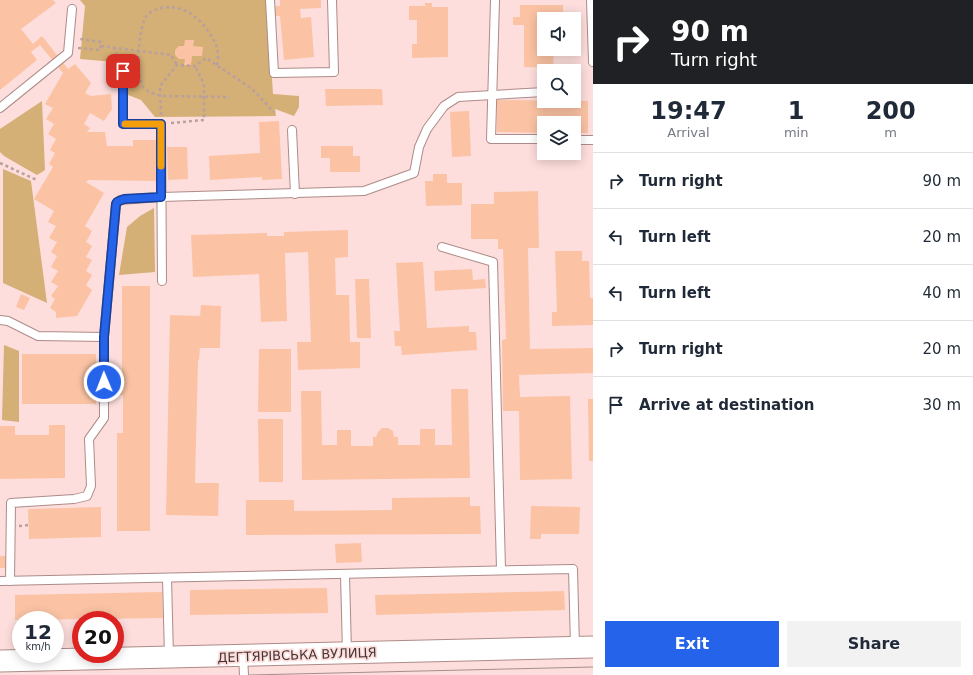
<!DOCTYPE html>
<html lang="en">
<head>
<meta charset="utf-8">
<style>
  body { margin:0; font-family:"DejaVu Sans",sans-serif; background:#f2f2f3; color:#1f2937; height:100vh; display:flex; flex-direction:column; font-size:15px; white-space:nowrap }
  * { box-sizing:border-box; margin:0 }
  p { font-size:13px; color:#747a83 }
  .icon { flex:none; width:22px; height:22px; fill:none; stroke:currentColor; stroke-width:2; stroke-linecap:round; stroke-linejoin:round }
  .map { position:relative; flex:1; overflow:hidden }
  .drawer { display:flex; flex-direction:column; background:#fff; width:380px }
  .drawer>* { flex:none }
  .hud { background:#202124; color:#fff; overflow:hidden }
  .tools { position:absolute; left:537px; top:12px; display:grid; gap:8px }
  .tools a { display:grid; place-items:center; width:44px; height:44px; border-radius:0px; background:#fff; box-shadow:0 2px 10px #0003; font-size:20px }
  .speed { position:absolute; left:12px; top:611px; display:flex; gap:8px; font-size:20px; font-weight:700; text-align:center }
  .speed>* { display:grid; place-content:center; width:52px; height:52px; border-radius:50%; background:#fff; box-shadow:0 2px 10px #0003; line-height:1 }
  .speed small { font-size:10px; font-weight:400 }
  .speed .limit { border:6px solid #d22; background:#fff; color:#111 }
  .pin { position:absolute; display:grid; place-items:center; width:34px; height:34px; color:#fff; margin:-17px; border-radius:8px; box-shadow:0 2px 6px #0006 }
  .me { position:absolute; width:44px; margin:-22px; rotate:359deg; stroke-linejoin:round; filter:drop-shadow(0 0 3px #0008) }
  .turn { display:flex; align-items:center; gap:14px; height:84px; padding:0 12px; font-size:18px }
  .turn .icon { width:52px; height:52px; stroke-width:2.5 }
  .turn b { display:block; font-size:28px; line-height:34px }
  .eta { display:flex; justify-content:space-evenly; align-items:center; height:68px; text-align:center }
  .eta b { font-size:24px; font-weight:700; line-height:28px }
  .action { display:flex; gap:8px; margin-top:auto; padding:8px 12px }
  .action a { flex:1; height:46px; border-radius:0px; background:#2563eb; color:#fff; font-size:16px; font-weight:700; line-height:46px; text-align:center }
  .action a+a { background:#f2f2f3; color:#1f2937 }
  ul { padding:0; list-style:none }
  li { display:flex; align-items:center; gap:12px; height:56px; padding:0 12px; border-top:1px solid #e0e1e3 }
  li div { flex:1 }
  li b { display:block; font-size:15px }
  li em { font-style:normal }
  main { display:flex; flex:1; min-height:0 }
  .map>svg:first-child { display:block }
  .green { fill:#d4af76 }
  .building { fill:#fbc3a4 }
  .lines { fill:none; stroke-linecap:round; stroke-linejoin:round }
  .lane-casing { stroke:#ad8b88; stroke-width:10 }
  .secondary-casing { stroke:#ad8b88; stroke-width:23 }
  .path { stroke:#b9a09e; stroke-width:2.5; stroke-dasharray:3 3; stroke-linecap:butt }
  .lane { stroke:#fff; stroke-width:8 }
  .secondary { stroke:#fff; stroke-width:21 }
  .tram { stroke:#a58e8c; stroke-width:1 }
  .route-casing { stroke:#184099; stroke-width:10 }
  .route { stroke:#2563eb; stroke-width:7 }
  .slow { stroke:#f59e0b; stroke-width:7 }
  .labels { text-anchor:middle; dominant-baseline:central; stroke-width:3.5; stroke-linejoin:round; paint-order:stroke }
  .street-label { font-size:13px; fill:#453635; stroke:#fddedc }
</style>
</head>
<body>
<main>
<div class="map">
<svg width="593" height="675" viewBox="0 0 593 675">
  <rect width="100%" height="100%" fill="#fddedc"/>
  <g class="green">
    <path d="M80,0H267L273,94L299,96V107L294,116L275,109L276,116L155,117L141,100L128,95L126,63L80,59L85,6Z"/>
    <path d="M42,101L45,170L37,175L4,156L0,152V129Z"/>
    <path d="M3,169L31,181L47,303L3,283Z"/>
    <path d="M154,208L155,272L119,275L127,227L140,216Z"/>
    <path d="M4,345L19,351V422L2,420Z"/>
  </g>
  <g class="building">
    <path d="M0,0H53L56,3L21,29L33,44L42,36L68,69L75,64L91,83L85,93L91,96L111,94L112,109L104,121L90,113L84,124L90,128L87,132H105L107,146H133V140H156V181L88,180L86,182L104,193L85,226L92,231L86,242L92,246L86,257L92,260L86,271L92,275L86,285L92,290L77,316L56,318V312L50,308L55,299L51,296L58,286L51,282L58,271L51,267L57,256L51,252L57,242L49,238L56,226L48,222L54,211L34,199L53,167L49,164L55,153L50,150L56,139L48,134L54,124L46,119L53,108L45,104L63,73L40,45L31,52L37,60L0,90Z"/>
    <path d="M280,0H321V8L300,9L301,18L311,17L314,57L284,60L280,16H273L272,6H280Z"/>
    <path d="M425,3H432V7H448V57L412,58V44H417V20H409V6H425Z"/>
    <path d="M520,5H563V19H543L544,49H554L553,68L524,67V25H513V17H520Z"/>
    <path d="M185,40H194L193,46L203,47L202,56H192L191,65H184L185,59H179L175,55V50L179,46H184Z"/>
    <path d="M325,89H382L383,105L326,106Z"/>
    <path d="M497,100L588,101V133H574V123H544V133L497,132Z"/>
    <path d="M469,111L471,156L452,157L450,112Z"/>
    <path d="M279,121L282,179L262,180V177L210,180L209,156L260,153L259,122Z"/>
    <path d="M321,146H353V156H360V172H330V158H321Z"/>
    <path d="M167,147H187L188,179L168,180Z"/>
    <path d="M433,174H447V183H462V205L426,206L425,181H433Z"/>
    <path d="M538,191L539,248H528L530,349L593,348V373L519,375L520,397L570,396L572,479L520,480L519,411H503L502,340L506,339L503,249H498V239H471V204H494V192Z"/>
    <path d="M348,230V257L335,258L336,295H349L350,342H360V368L298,370L297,342H311L308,252L285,253L287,321L261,322L259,274L193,277L191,235L267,233V236H284V232Z"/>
    <path d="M555,251H582V261H589L590,298H593V325L552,326V312H557Z"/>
    <path d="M423,262L427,328L469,326V332H476L477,350L402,355L401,346H395L394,331H400L396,263Z"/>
    <path d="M472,269L473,280L485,279L486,288L435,291L434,271Z"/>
    <path d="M355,279H369L371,338H357Z"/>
    <path d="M122,286H150V531H117V433H123V395H96V404H22V354H96V382H122Z"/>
    <path d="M21,294L30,298L24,310L16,307Z"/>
    <path d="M201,305L221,306L220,348H200L199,360H198L195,483H219L218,516L166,515L170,315L200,316Z"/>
    <path d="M259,349H291V412H258Z"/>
    <path d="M451,389H468L470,478L302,480L301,391H321L322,445H337V430H351V446H373V437H376L378,432L382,428H388L393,431L394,437H398V445H420V429H435V445H452Z"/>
    <path d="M588,399H593V461H589Z"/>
    <path d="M258,419H283V482H259Z"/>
    <path d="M49,425H65V478L0,479V426H15V435H49Z"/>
    <path d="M470,497V506H480L481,534L246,535V500H294V511L392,510V498Z"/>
    <path d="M531,506L580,507L579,534H541V539H530Z"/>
    <path d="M101,507V537L29,539L28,509Z"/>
    <path d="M361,543L362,562L336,563L335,544Z"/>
    <rect x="0" y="556" width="8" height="12"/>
    <path d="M327,588L328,613L190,615V590Z"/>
    <path d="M564,591L565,610L376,615L375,595Z"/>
    <path d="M162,592L163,618L15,620V595Z"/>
  </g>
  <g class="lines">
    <g class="lane-casing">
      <g id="lane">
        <path d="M270,0L274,73L334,72L332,0"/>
        <path d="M495,0L491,139H544"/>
        <path d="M591,0L593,62"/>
        <path d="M123,71V124H161L162,281"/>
        <path d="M0,108L68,53L72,9"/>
        <path d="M292,130L295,194"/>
        <path d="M574,140H593"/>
        <path d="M442,247L493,262L501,569"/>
        <path d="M0,320L8,321L38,336L104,337"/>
        <path d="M104,382V337L116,204L120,200L161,197L364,191L414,173L419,147L427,129L444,106L458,97L544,92"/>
        <path d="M345,575L347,652"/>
        <path d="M167,578L169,657"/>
        <path d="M0,581L573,569L575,647"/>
        <path d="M10,581L11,503L74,499L87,496L91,486L89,439L104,418V395"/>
        <path d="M243,656L244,675"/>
      </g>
    </g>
    <g class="secondary-casing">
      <path id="secondary" d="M0,661L593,647"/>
    </g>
    <g class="path">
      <path d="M101,46L171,55L177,65"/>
      <path d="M114,47L119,61"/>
      <path d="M78,48L100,50L101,42L80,39"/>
      <path d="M217,65C221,50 214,39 205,27C192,9 167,0 148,14C138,24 135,77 144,88C148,92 155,94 161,96L230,97"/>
      <path d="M161,115L160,86L177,65L195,66L206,58L251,88L274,112"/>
      <path d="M171,123L204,120V84L195,66"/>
      <path d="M0,163L37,180"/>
      <path d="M19,526L29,525"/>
    </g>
    <use href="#lane" class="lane"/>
    <use href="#secondary" class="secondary"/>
    <path class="tram" d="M249,675L593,667"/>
  </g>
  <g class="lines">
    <g class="route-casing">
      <path id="route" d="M104,382V337L116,204L117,202L124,199L161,197V124H123V71"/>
    </g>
    <use href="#route" class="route"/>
    <path class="slow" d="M125,124H161V166"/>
  </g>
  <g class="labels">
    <g class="street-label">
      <text transform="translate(297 655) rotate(-2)">ДЕГТЯРІВСЬКА ВУЛИЦЯ</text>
    </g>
  </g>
</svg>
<div class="tools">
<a><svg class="icon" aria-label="sound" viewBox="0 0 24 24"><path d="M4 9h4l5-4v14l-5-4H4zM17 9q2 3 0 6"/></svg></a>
<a><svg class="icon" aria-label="search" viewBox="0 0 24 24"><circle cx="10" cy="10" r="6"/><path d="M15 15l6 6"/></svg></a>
<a><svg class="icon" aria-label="layers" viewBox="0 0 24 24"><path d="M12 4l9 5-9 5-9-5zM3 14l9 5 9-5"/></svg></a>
</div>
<div class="speed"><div>12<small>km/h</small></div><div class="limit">20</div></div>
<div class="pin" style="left:123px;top:71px;background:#d93025"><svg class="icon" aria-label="arrive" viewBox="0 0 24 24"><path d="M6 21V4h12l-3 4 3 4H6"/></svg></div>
<svg class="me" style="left:104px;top:382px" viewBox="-20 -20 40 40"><circle r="17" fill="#2563eb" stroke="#fff" stroke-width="3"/><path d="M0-11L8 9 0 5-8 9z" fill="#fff"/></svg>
</div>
<section class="drawer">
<div class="hud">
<div class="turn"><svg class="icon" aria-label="right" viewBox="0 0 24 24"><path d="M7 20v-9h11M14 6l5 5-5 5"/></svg><div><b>90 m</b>Turn right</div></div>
</div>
<div class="eta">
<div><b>19:47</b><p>Arrival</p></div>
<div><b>1</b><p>min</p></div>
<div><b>200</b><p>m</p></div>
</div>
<ul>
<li><svg class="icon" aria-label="right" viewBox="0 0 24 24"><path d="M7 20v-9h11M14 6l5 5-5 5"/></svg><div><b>Turn right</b></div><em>90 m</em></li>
<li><svg class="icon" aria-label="left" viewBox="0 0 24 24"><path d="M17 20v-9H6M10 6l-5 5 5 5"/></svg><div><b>Turn left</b></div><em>20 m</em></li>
<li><svg class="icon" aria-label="left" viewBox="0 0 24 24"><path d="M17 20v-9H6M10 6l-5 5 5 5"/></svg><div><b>Turn left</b></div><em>40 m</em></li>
<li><svg class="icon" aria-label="right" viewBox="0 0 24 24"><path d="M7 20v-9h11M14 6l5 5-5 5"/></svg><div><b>Turn right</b></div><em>20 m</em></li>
<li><svg class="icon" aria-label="arrive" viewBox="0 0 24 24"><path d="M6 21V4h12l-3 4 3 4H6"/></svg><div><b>Arrive at destination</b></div><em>30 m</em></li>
</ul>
<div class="action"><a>Exit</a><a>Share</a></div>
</section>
</main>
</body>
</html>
